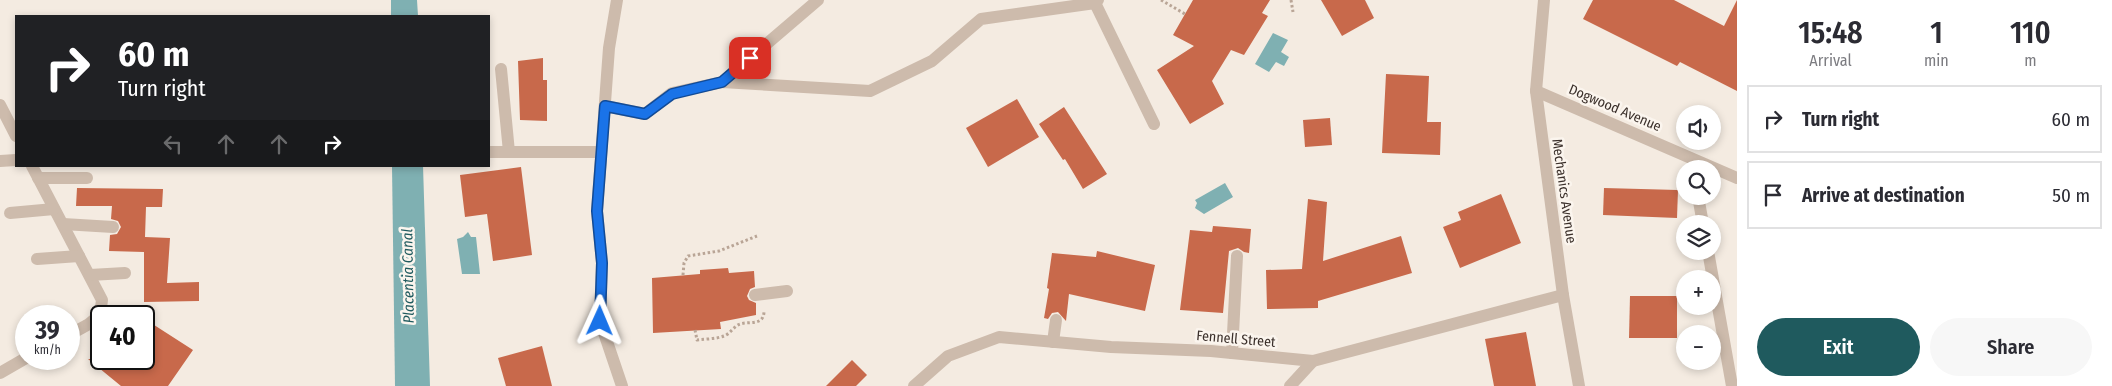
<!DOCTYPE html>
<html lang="en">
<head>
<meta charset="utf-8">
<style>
  body { margin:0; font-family:"Fira Sans Condensed",sans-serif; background:#f7f7f7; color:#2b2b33; height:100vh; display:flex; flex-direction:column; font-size:19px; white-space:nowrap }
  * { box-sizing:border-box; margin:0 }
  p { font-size:16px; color:#7c7c81 }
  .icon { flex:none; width:28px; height:28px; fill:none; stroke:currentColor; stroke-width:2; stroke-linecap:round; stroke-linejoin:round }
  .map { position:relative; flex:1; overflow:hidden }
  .panel { display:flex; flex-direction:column; background:#fff; width:375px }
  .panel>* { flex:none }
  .guide { position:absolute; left:15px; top:15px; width:475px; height:152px; border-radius:0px; box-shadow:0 2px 8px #0003; background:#202124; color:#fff; overflow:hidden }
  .buttons { position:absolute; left:1676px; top:105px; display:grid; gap:10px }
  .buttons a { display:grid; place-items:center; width:45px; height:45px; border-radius:50%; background:#fff; box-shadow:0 2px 8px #0003; font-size:25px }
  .speed { position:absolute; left:15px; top:305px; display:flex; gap:10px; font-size:25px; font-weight:700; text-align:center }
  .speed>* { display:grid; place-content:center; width:65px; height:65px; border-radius:50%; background:#fff; box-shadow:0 2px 8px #0003; line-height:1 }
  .speed small { font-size:12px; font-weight:400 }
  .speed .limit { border:2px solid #111; border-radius:8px; background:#fff; color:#111 }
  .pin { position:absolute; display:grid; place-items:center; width:42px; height:42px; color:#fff; margin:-21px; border-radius:10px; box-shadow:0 2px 8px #0006 }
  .me { position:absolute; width:55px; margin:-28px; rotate:1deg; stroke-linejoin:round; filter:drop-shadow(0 0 4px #0008) }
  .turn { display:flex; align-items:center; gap:18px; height:105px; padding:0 20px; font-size:22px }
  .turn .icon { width:65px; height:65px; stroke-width:2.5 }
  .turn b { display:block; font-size:35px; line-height:42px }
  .lanes { display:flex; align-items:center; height:48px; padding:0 20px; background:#0003; justify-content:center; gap:25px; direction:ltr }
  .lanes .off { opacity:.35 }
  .eta { display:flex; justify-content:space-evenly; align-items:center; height:85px; text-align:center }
  .eta b { font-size:30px; font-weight:600; line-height:35px }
  .action { display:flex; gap:10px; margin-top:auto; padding:10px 20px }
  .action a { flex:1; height:58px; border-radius:30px; background:#1f5a5e; color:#fff; font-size:20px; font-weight:600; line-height:58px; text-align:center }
  .action a+a { background:#f7f7f7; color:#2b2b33 }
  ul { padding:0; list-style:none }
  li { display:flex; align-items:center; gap:15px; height:68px; margin:0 10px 8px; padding:0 10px; border:2px solid #e1e1e2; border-radius:0px }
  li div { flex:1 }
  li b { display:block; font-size:19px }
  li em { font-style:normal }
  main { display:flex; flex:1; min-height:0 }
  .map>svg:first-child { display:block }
  .water { fill:#7fb0b2 }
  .building { fill:#c8694b }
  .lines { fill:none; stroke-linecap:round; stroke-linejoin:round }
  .path { stroke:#b9a596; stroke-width:3; stroke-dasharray:2.5 2.5; stroke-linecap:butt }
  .minor { stroke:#cdbbac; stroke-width:12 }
  .route-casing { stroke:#114b97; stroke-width:12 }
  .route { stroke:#1a73e8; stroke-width:9 }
  .labels { text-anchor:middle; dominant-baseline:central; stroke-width:5; stroke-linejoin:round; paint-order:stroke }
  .street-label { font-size:14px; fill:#3b302b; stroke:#fbf5ee }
  .water-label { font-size:15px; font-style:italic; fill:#1f5a5e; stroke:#fbf5ee }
</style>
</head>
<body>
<main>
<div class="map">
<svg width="1737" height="386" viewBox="0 0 1737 386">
  <rect width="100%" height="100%" fill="#f4ebe1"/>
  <g class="water">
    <path d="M391,0H417L418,16H391Z"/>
    <path d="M1273,33L1288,40L1281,52L1289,57L1284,66L1276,62L1269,72L1255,64Z"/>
    <path d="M392,166H423L430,386H395Z"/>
    <path d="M1225,183L1233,197L1204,214L1195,208L1197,203L1195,200Z"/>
    <path d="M468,232L471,237H476L480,274H462L457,239L463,237Z"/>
  </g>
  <g class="building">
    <path d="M1193,0H1270L1262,13L1268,16L1244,55L1231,50L1212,81L1224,104L1190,124L1157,70L1194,46L1173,35Z"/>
    <path d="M1321,0H1365L1374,18L1342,36Z"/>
    <path d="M1593,0H1674L1724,26L1737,0V91L1680,62L1677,66L1583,19Z"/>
    <path d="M543,58V80H547V121L520,120L518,61Z"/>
    <path d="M1386,74L1429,76L1427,122H1441L1440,155L1382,153Z"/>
    <path d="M1017,99L1039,137L988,167L966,128Z"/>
    <path d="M1064,107L1107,174L1083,189L1065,159L1063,160L1039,124Z"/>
    <path d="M1330,118L1332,145L1305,147L1303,120Z"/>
    <path d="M521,167L532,255L493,261L487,214L465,217L460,175Z"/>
    <path d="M77,188L163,189L162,207H146L145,237L170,238L167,283L199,282V301L144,302V252L109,251L110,235L117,234L121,227L118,221L111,219L112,206H76Z"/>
    <path d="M1604,188L1678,190L1677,218L1603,215Z"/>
    <path d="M1501,194L1521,243L1460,268L1443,227L1461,220L1458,212Z"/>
    <path d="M1308,199L1327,202L1323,261L1401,236L1412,273L1318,301V308L1267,309L1266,270L1302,269Z"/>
    <path d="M1213,226L1251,229L1249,253L1244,252L1238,248L1229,251L1223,313L1180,310L1190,230L1212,232Z"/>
    <path d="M1097,251L1155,265L1145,311L1069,294L1066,321L1058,312L1052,313L1048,319L1044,318L1049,289L1047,288L1052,253L1096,257Z"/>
    <path d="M728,268L729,273L754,271L755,287L750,289L747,296L749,300L756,303V315L720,322L721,329L653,333L652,278L700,274V270Z"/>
    <path d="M1630,296H1677V338H1629Z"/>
    <path d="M151,323L193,350L168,386H121L88,359H144V334Z"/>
    <path d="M1526,332L1536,386H1494L1485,339Z"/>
    <path d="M542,346L552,386H506L498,358Z"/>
    <path d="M852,360L867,375L856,386H826Z"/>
  </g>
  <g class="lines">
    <g class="path">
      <path d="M1161,0L1185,14"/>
      <path d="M1291,0L1293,12"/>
      <path d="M683,275L684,263L688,256L719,251L757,236"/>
      <path d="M695,330L697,340C705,339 716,339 724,336C730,334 734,326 740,324C750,321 764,326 764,311"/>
    </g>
    <g class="minor">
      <path d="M617,0L609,48L597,211L602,263L600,321L622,386"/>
      <path d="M1544,0L1536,91L1563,295L1579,386"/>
      <path d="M1095,3L1154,124"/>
      <path d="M501,69L509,152"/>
      <path d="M722,82L818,0"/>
      <path d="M1536,91L1737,178"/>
      <path d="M0,105L16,136"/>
      <path d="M605,106L645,114L672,93L722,82L870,91L932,61L981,19L1095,3L1098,0"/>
      <path d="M489,152H601"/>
      <path d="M0,161L16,160"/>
      <path d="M32,166L102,300L100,315L89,324L69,335"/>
      <path d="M38,178H87"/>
      <path d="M1698,196L1703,224"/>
      <path d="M10,213L54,209"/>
      <path d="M63,224L113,227"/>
      <path d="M1708,251L1732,386"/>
      <path d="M37,259L79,256"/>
      <path d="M90,275L125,273"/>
      <path d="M755,295L787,291"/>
      <path d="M1053,342L1056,320"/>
      <path d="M1232,353L1237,256"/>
      <path d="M0,373L26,358"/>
      <path d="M914,386L948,356L999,337L1111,347L1211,351L1313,361L1563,295"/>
      <path d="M1290,386L1313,361"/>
    </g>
  </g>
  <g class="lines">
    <g class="route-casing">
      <path id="route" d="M600,321L602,263L597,211L605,106L645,114L672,94L722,82L750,58"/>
    </g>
    <use href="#route" class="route"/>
  </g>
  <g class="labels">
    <g class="street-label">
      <text transform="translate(1615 108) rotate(23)">Dogwood Avenue</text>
      <text transform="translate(1564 191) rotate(82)">Mechanics Avenue</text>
      <text transform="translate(1236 339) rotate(5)">Fennell Street</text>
    </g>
    <g class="water-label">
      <text transform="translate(408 276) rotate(-91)">Placentia Canal</text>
    </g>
  </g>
</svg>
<div class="buttons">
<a><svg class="icon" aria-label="sound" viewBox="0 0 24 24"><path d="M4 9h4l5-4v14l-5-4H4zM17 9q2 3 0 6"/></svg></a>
<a><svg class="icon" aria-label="search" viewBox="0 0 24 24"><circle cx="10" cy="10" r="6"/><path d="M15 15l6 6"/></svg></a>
<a><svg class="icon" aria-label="layers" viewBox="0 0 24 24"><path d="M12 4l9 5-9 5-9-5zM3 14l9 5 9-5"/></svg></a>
<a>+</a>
<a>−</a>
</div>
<div class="speed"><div>39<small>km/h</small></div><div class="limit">40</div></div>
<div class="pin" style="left:750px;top:58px;background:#d93025"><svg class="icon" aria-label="arrive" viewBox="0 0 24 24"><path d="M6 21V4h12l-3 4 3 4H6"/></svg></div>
<svg class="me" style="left:600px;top:321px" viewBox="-20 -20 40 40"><path d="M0-17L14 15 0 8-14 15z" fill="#1a73e8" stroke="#fff" stroke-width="4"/></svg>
<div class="guide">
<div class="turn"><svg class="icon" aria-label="right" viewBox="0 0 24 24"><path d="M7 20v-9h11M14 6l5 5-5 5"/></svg><div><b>60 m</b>Turn right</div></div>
<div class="lanes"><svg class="icon off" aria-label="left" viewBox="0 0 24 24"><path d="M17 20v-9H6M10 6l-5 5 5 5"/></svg><svg class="icon off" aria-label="ahead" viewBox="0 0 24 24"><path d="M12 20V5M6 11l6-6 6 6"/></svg><svg class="icon off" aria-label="ahead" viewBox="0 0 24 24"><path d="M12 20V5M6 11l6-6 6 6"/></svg><svg class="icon" aria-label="right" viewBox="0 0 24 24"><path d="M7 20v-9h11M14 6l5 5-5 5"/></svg></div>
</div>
</div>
<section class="panel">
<div class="eta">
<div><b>15:48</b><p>Arrival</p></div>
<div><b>1</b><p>min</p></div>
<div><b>110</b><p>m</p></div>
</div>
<ul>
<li><svg class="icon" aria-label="right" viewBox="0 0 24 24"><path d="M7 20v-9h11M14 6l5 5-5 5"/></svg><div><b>Turn right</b></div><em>60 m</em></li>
<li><svg class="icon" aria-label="arrive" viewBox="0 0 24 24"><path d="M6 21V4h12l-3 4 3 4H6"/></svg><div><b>Arrive at destination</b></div><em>50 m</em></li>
</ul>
<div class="action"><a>Exit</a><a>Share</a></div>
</section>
</main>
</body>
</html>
